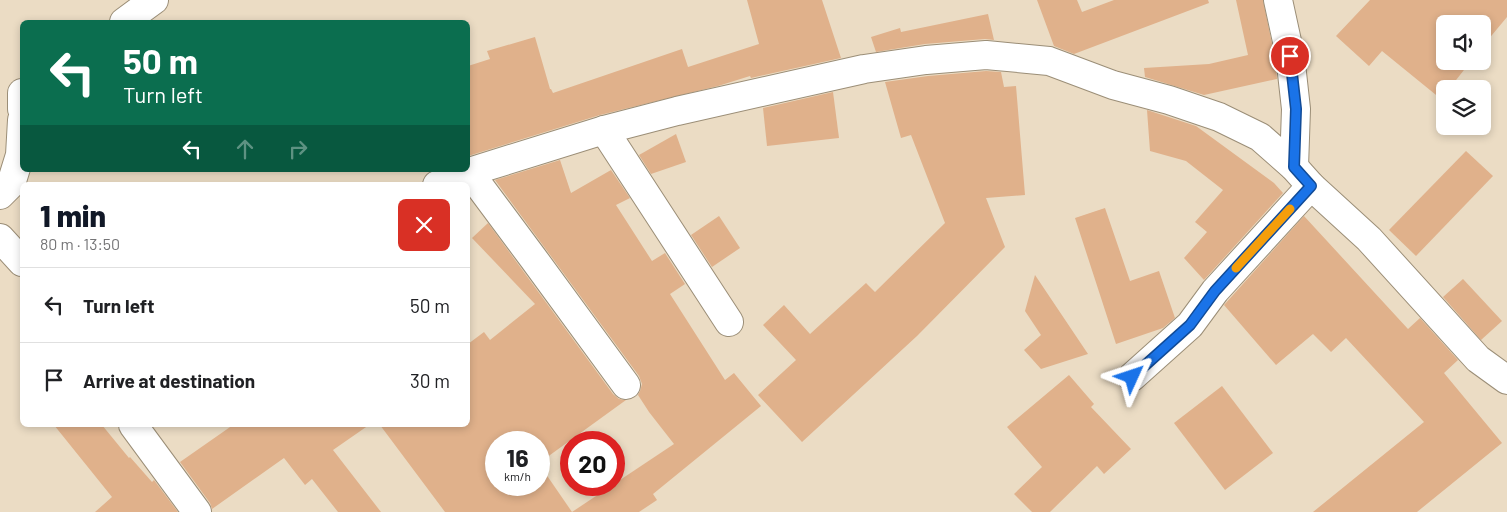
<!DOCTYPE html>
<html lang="en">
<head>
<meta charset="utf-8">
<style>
  body { margin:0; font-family:Barlow,sans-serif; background:#f2f2f2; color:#202124; height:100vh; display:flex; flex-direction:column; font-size:19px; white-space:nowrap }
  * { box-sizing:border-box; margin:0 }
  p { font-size:16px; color:#757577 }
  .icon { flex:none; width:28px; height:28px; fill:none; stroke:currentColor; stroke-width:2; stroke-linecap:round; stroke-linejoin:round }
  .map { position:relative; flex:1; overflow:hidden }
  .drawer { position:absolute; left:20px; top:182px; width:450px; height:245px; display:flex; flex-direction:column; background:#fff; border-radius:8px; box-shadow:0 2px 8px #0003 }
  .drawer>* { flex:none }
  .guide { position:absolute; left:20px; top:20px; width:450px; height:152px; border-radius:8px; box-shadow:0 2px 8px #0003; background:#0b6e4f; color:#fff; overflow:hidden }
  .tools { position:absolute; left:1436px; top:15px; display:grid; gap:10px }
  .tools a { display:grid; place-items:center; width:55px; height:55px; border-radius:8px; background:#fff; box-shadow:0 2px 8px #0003; font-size:25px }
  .speed { position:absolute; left:485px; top:431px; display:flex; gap:10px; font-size:25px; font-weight:700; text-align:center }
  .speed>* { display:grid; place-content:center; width:65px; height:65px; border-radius:50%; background:#fff; box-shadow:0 2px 8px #0003; line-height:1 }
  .speed small { font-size:12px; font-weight:400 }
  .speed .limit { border:8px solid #d22; background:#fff; color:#111 }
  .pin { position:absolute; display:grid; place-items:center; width:42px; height:42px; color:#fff; margin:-21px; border:2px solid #fff; border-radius:50%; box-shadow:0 1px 5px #0007 }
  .me { position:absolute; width:55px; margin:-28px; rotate:48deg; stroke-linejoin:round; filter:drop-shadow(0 0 4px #0008) }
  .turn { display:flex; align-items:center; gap:18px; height:105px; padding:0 20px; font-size:22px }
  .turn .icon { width:65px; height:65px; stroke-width:2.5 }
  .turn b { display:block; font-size:35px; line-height:42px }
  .lanes { display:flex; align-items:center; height:48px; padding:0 20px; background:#0003; justify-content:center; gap:25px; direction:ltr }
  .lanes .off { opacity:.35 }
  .round { display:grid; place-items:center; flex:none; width:52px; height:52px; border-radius:8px; background:#f2f2f2 }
  .overview { display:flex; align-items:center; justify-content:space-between; height:85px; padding:0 20px }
  h1 { font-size:30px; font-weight:800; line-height:38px; color:#111827 }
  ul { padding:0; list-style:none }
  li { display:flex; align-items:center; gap:15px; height:75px; padding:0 20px; border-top:1px solid #e0e0e0 }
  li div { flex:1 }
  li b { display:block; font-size:19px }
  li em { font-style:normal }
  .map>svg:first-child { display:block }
  .building { fill:#e0b18b }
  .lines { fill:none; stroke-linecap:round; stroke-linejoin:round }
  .minor-casing { stroke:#9b8e77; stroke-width:30 }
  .minor { stroke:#fff; stroke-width:28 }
  .route-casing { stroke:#114b97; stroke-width:12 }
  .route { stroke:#1a73e8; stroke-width:9 }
  .slow { stroke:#f59e0b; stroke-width:9 }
</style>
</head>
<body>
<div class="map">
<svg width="1507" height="512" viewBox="0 0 1507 512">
  <rect width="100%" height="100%" fill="#ebdcc4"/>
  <g class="building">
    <path d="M747,0H822L841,58L751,78L750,76L718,86L600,115L468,156V66L490,59L487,51L535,37L550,89H551L553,93L682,49L688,67L759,44Z"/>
    <path d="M1037,0H1077L1082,12L1114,0H1208L1209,3L1074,54L1054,46Z"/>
    <path d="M1236,0H1263L1275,58L1277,79L1204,95L1145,77L1144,68L1209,64L1248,55Z"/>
    <path d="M1370,0H1507V17L1482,47V24H1445V61H1471L1449,89H1445V94L1441,99L1382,51L1369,66L1336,36Z"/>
    <path d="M988,14L994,40L985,39L925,44L876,52L871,37L900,28L901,32Z"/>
    <path d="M986,71L1001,72L1004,87L1016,86L1025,195L986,198L1005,247L917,336L802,442L758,395L796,360L763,325L784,305L810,334L866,283L875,292L945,223L911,135L901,138L885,82L928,76Z"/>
    <path d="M833,92L839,138L767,146L763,108Z"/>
    <path d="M1147,110L1196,126L1274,183L1283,193L1204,280L1184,258L1207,232L1195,222L1223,190L1186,161L1150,151Z"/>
    <path d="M676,134L686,162L651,174L639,155Z"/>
    <path d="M1466,151L1493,176L1416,256L1389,230Z"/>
    <path d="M560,160L571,193L611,170L630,198L616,205L652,261L665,253L685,284L670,294L725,380L734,373L761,406L653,494L657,500L639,512H445L380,425H468V344L484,332L490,340L535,304L472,238L488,223L613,394L619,399L626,400L539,463V442H496V485H539V464L572,512L674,444L649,412L638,395L640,391L642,384L639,376L495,180Z"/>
    <path d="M1105,208L1130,281L1159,271L1175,318L1163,328L1116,344L1075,218Z"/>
    <path d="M719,216L740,248L712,267L691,235Z"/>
    <path d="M1304,216L1408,329L1420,318L1458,360L1444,373L1502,443L1417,512H1313L1424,422L1346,338L1331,352L1313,334L1276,365L1224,305Z"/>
    <path d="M1035,275L1088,354L1041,369L1024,350L1041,335L1025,311Z"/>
    <path d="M1463,279L1502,321L1481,340L1443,297Z"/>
    <path d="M1069,375L1094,404L1091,407L1131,449L1104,474L1097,466L1050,512H1032L1014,494L1042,467L1007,427Z"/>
    <path d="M1222,386L1273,453L1225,490L1174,423Z"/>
    <path d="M54,425H102L129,458L130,457L152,482L154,480L178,512H95L112,497Z"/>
    <path d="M233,425H369L333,450L381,512H338L312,479L305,485L284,458L212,509L210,503L180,462Z"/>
  </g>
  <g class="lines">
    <g class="minor-casing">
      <g id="minor">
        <path d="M1278,0L1290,55L1296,109L1294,167"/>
        <path d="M124,22L154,0"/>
        <path d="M22,93V109"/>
        <path d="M604,130L729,322"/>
        <path d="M469,172L533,258L626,385"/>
        <path d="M437,185L469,172L604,130L677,111L864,69L926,60L986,55L1049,61L1113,85L1169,100L1219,117L1260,137L1294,167L1311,186L1369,239L1478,359L1507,380"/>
        <path d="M0,195L11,184L20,155L22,120"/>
        <path d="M0,238L22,262"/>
        <path d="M1132,377L1190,325L1215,291L1311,186"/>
        <path d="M133,425L197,512"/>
      </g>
    </g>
    <use href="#minor" class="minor"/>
  </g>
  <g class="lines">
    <g class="route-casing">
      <path id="route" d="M1132,377L1190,325L1215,291L1311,186L1294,167L1296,109L1290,56"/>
    </g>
    <use href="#route" class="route"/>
    <path class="slow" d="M1236,268L1290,209"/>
  </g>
</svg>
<div class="tools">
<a><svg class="icon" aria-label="sound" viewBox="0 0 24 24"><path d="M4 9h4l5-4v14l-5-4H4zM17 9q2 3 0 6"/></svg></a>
<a><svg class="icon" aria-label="layers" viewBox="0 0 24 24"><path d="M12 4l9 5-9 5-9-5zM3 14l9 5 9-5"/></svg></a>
</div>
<div class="speed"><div>16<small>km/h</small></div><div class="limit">20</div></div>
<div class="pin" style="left:1290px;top:56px;background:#d93025"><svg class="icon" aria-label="arrive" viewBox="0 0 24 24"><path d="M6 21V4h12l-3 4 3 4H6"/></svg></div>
<svg class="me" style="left:1132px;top:377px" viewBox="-20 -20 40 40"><path d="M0-17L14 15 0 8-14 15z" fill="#1a73e8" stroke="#fff" stroke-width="4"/></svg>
<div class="guide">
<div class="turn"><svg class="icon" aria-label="left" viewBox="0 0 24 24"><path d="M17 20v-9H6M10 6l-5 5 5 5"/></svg><div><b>50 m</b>Turn left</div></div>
<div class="lanes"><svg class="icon" aria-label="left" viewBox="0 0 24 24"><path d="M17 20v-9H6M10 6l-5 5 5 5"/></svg><svg class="icon off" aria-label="ahead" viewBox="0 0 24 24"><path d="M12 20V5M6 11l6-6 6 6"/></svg><svg class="icon off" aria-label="right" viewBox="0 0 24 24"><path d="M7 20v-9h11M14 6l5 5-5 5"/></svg></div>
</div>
<section class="drawer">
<div class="overview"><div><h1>1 min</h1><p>80 m · 13:50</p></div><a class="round" style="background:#d93025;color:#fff"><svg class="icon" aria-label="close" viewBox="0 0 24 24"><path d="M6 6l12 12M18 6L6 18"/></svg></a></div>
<ul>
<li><svg class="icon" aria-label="left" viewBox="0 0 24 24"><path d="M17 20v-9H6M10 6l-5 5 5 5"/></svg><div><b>Turn left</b></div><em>50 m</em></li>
<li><svg class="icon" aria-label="arrive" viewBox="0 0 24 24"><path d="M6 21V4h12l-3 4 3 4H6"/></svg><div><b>Arrive at destination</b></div><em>30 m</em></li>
</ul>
</section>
</div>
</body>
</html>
